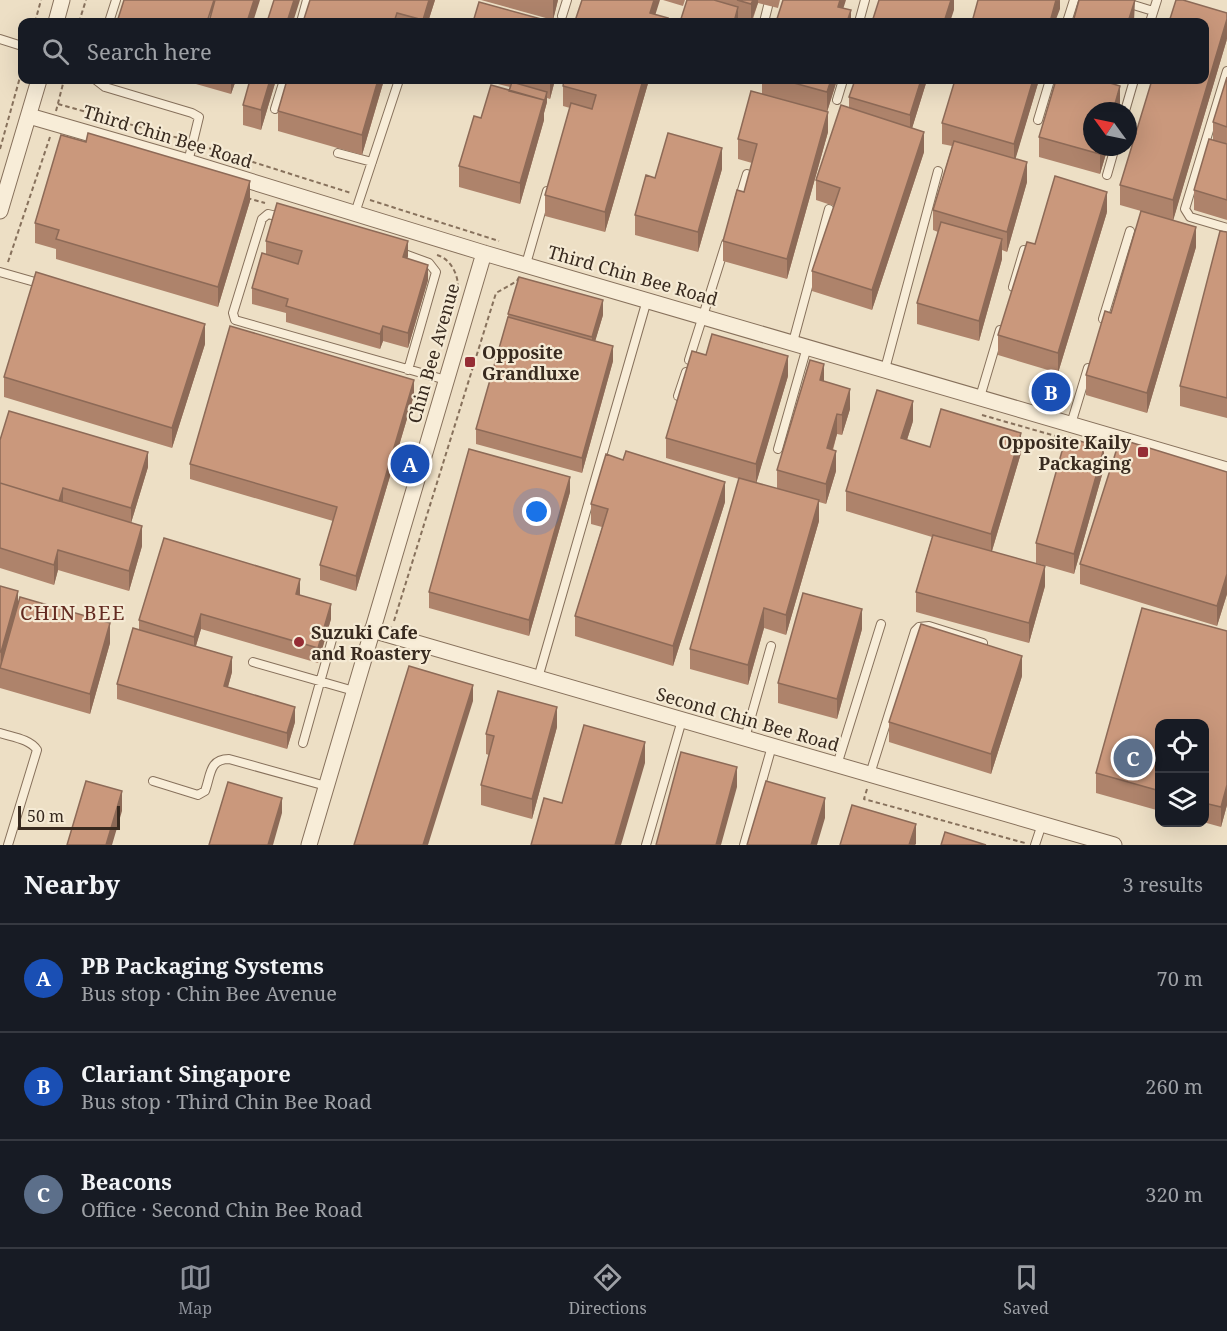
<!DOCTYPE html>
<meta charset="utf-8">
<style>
:root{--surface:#171b24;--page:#20242c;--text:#f1f3f6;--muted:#9ea1a6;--line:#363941;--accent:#8c9099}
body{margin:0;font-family:"Noto Serif",serif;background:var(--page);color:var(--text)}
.controls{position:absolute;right:18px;bottom:18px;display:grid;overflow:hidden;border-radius:12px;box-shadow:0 6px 24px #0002}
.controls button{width:54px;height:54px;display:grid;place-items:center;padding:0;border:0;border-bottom:2px solid var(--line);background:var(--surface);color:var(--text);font:30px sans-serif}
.compass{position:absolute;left:1083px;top:102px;width:54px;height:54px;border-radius:50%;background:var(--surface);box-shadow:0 6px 24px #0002;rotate:303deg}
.scale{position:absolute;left:18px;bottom:15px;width:102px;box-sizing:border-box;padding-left:6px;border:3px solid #382a1f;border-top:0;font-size:16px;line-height:21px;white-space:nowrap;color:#382a1f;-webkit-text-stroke:4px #f5ead4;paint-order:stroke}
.you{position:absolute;left:537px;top:512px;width:21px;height:21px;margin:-15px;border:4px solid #fff;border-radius:50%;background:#1a73e8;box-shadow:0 0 0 9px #1a73e833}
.badge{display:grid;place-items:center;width:39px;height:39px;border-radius:50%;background:var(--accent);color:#fff;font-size:20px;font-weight:700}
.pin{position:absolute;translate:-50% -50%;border:3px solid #fff;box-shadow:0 2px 6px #0006}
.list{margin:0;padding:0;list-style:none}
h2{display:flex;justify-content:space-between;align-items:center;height:78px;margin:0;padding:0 24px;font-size:26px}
h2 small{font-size:20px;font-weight:400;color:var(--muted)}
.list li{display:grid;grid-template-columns:39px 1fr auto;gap:18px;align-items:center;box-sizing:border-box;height:108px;padding:0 24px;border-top:2px solid var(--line)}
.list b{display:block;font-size:22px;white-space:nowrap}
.list p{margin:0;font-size:20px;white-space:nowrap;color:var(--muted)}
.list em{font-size:20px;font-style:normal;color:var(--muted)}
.icon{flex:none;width:33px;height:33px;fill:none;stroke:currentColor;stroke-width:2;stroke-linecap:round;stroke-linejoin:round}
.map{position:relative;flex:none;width:1227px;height:845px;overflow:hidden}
.search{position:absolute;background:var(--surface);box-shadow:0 6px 24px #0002;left:18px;right:18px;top:18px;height:66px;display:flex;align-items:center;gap:15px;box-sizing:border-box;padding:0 21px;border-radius:12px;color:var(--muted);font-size:22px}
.sheet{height:402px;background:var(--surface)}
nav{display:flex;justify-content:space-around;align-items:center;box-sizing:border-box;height:84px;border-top:2px solid var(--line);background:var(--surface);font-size:16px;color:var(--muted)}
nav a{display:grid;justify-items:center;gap:3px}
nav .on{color:var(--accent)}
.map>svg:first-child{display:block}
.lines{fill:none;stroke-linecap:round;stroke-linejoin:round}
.service-casing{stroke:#87715c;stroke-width:10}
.minor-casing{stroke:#87715c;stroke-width:17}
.path{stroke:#87715c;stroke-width:2;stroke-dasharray:4.5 3;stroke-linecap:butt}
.service{stroke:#f8edd8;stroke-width:8}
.minor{stroke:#f8edd8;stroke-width:15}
.wall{fill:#ae836b}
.shaded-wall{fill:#8d6a57}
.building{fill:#ca987c;stroke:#8d6a57;stroke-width:1.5}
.poi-dot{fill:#952d34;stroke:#f5ead4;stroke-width:2}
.labels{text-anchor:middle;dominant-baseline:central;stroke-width:4.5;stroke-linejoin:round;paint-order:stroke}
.street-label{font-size:18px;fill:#382a1f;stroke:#f5ead4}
.poi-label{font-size:18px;font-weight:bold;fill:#382a1f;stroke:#f5ead4;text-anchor:start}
.neighbourhood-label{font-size:20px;letter-spacing:1.5px;fill:#632a20;stroke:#f5ead4}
</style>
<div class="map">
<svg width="1227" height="845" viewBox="0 0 1227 845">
<rect width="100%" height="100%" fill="#eddfc5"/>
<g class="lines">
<g class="service-casing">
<path id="service" d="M1117,0L1153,11
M562,16L567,0
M109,22L116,0
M301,22L307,0
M764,22L768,6
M859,22L865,0
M1067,22L1074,0
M1150,22L1157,0
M0,39L22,46
M1227,71L1185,209L1190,217L1227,228
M96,80L105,87L192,113L199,117L188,162
M837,100L843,80
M275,109L284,80
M1125,111L1134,80
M1038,120L1050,80
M338,153L372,162
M1107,175L1115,147
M739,200L747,174
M355,213L399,80
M281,217L268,214L262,219L233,313L235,320L446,380
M399,252L429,263L436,272L408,370
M526,264L547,191
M0,272L42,284
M1013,287L1024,250
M1103,319L1130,231
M793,342L829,209
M689,360L726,243
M885,369L938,171
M678,396L686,372
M980,397L1000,330
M1071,424L1088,368
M778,449L807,347
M253,662L354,691
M538,678L647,300
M0,733C12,737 30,739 37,750L8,845
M745,738L771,646
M303,743L333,636
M837,765L881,624
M870,774L915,631L919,627L929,626L983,643
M153,781L198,795L205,791C211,775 209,759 229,759L326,786
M646,845L682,720
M744,845L772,746
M1035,845L1042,824"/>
</g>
<g class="minor-casing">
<path id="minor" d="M56,22L62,0
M29,116L188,162L484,253L1227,470
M0,211L39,80
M372,630L1114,845
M309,845L484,253"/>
</g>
<path class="path" d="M35,22L41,0
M79,22L86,0
M58,104L182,139
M56,111L64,80
M202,146L351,193
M0,149L22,70
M247,198L265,203
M370,200L499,241
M437,255C450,259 457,272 458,285
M8,262L50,137
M982,415L1066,439
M394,621L496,293L517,281L519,277
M867,789L864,799L1025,843"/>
<use href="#service" class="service"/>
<use href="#minor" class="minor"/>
</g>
<path class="wall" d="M435,0L428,22H303Z
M481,0H558L553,20Z
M663,0H685L683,6Z
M687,0H780L778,8L758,3L752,22H745L738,21V22Z
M1227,39L1173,220L1196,247L1147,413L1086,395V375L1111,313L1141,211L1120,205V185Z
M1227,72V220L1194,210V190L1213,140V122L1227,77Z
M182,80H196L195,83Z
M196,80H236L231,94L196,84Z
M276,80L261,130L243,125V105Z
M287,80H384L362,155L278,131V111Z
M482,80H555L550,99L547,98V102L544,113V120L520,204L459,187V166L481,118L509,91L510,87Z
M564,80H649L605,232L545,216V195L570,108L563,106V86Z
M762,80H837L827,112L828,132L787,279L723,261V241L744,192L752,163L738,159V139L762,94Z
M927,80L912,128L924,152L872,310L812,291V271L834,206L816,200V180L849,108V97Z
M1039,80L1015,159L1027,182L1007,252L1002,250V259L979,341L917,324V303L938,232L933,230V210L952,146L942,144V123Z
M1116,84L1120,106L1118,111H1092V147H1108L1100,174L1039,157V137Z
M722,169L698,252L635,235V215L655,178Z
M250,201L218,307L56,259V249L35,243V223Z
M1107,212L1058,373L998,355V335Z
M1227,232V418L1180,406V386Z
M266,241L408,256L407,259L428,280L408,348L383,341L380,349L286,322V313L252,304V288L266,254Z
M508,314L603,315L595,341L613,361L582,473L476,444V429L508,317Z
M205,344L172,448L4,397V377Z
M788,376L756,483L777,489V470L824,382L850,409L842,435L837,434L833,450L836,471L826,504L819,502V521L786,635L764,628L748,685L690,669V649L739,479L666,458V438Z
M414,395L356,591L320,580V565L333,521L190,479V464Z
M913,421L907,440L930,447L1021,453L992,551L1045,586L1029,643L916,612V592L932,537L846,511V491Z
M0,440L148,467L131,523L142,546L129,591L58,570L54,585L0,568Z
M623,460L725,502L673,666L575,636V616L602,527L591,524V504Z
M1104,468L1074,574L1036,563V543Z
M1227,472V594L1217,626L1080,584V564Z
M570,492L529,636L429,608V592Z
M0,586L18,602L110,643L90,714L0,688Z
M300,594V595L331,619L318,663L201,629L196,646L232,672L228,687L295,722L287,749L117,699V684L139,630V620Z
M862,629L837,719L778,703V683Z
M1227,631V805L1221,827L1203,822H1204V723H1160V811L1096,793V773Z
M1022,676L991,774L889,742V722Z
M557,727L532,819L481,805V785L489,755L486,754V734Z"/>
<path class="shaded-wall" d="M254,0H260L253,22H247Z
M294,0H300L293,22H287Z
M429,0H435L428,22H423Z
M553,0H558L553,20Z
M654,0H660L653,22L650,13Z
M753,0H758V3L751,22V4Z
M840,0H846L839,22L838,7Z
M949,0H954V10L950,22H944Z
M1056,0H1060V9L1055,22H1050Z
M1135,0L1134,22H1128Z
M738,7V22H734Z
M851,10V22H847Z
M1227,19V39L1173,221V200Z
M231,80H236L231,94Z
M270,80H276L261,130V110Z
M378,80H384L362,155V135Z
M550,80H555L550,99Z
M643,80H649L605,232V212Z
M831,80H837L827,112V92Z
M921,80H927L910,135V115Z
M1033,80H1039L1014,164V144Z
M1111,80H1117L1110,103V83Z
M1120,86V106L1118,111H1113Z
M547,92V102L544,113V120L520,204V183L544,100Z
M828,112V132L787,279V259Z
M924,132V152L872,310V290Z
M1102,147H1108L1100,174V154Z
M722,148V169L698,252V232Z
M1027,162V182L1007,252V232Z
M250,181V201L218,307V287Z
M1107,192V212L1058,373V353Z
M1196,227V247L1147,413V393Z
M1002,239V259L979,341V321Z
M408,241V256L403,273V257Z
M428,265V280L408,348V333Z
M603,300V315L592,352V337Z
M205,324V344L172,448V428Z
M383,326V341L380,349V334Z
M613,346V361L582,473V458Z
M788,356V376L756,484V464Z
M824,364V384L820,380Z
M414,380V395L356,591V576Z
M850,389V409L842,435V415Z
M913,401V421L901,458V438Z
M837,414V434L827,468V448Z
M1021,433V453L991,554V534Z
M1104,448V468L1074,574V554Z
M836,451V471L826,504V484Z
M148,452V467L131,523V508Z
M570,477V492L529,636V620Z
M725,482V502L673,666V646Z
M63,488V503H58Z
M819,500V521L786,635V615Z
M142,526V546L129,591V571Z
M58,550V570L54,585V565Z
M1045,566V586L1029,643V623Z
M1227,574V594L1217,626V606Z
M300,579V594L296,609V594Z
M18,591V611L1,668V652Z
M331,604V619L318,663V648Z
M764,608V628L748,685V665Z
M862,609V629L837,719V699Z
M201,614V629L194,652V637Z
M110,623V643L90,714V694Z
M1022,656V676L991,774V754Z
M232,657V672L224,701V686Z
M473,685V701L428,845H423Z
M295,707V722L287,749V733Z
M557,707V727L532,819V799Z
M645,742V763L621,845H615Z
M737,767V787L721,845H716Z
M1227,785V805L1221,827V807Z
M122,791V811L112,845H106Z
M282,798V813L273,845H268Z
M825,798V818L817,845H811Z
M916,824V844L915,845H909Z"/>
<path class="building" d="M124,0H214L207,22H117Z
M215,0H254L247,22H209Z
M274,0H294L287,22H267Z
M310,0H429L423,20L397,13L394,22H303Z
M582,0H654L650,13L668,18L666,22H580L575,21Z
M687,0H714L738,7L734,22H680Z
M737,0H753L751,4Z
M783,0H840L838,7L851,10L847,22H776Z
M879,0H951L944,22H872Z
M978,0H1056L1050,22H972Z
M1079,0H1135L1128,22H1073Z
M1176,0H1183L1227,13V19L1173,200L1120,185L1152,80H1204V22H1169Z
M479,2L552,22H473Z
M1227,77V127L1213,122Z
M250,80H270L261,110L243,105Z
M287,80H378L362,135L278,111Z
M564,80H643L605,212L545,195L571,103L592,109L596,95L563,86Z
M783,80H831L827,92Z
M855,80H921L910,115L849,97Z
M955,80H1033L1014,144L942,123Z
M1056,80H1111L1110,83L1120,86L1113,111H1092V147H1102L1100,154L1039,137Z
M512,82L547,92L544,103V100L509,91Z
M491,85L544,100L520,183L459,166L474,116L481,118Z
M751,91L828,112L787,259L723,241L737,190L744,192L757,144L738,139Z
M841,105L924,132L872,290L812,271L840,188L816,180Z
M88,133L250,181L218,287L56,239L59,230L35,223L61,135L86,142Z
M668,133L722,148L698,232L635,215L646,175L655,178Z
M1209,139L1227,144V200L1194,190Z
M954,141L1027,162L1007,232L933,210Z
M1055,176L1107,192L1058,353L998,335L1027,242L1035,244Z
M277,203L408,241L403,257L428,265L408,333L383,326L380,334L286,306L288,299L252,288L262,253L298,264L302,251L266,241Z
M1141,211L1196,227L1147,393L1086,375L1105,311L1111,313Z
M941,222L1002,239L979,321L917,303Z
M1220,231L1227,232V398L1180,386Z
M36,272L205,324L172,428L4,377Z
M519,277L603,300L592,337L508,314Z
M508,317L613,346L582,458L476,429Z
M230,326L414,380L356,576L320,565L337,507L190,464Z
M712,334L788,356L756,464L666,438L692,351L706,355Z
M810,360L824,364L820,380L850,389L842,415L837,414L827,448L836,451L826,484L777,470Z
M877,390L913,401L901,438L930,447L941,409L1021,433L991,534L846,491Z
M9,411L148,452L131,508L63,488L59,501L0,483V440Z
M1066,437L1104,448L1074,554L1036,543Z
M1120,439L1227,472V574L1217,606L1080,564Z
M469,449L570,477L529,620L429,592Z
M626,451L725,482L673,646L575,616L608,509L591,504L606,454L623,460Z
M739,478L819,500L786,615L764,608L748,665L690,649Z
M0,483L142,526L129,571L58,550L54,565L0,548Z
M933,535L1045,566L1029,623L916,592Z
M164,538L300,579L296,594L331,604L318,648L201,614L194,637L139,620Z
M0,586L18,591L1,652H0Z
M803,593L862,609L837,699L778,683Z
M20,597L110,623L90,694L0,668Z
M1142,608L1227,631V785L1221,807L1204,803V723H1160V791L1096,773Z
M921,624L1022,656L991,754L889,722Z
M133,628L232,657L224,686L295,707L287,733L117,684Z
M409,666L473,685L423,845H354Z
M498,691L557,707L532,799L481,785L494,736L486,734Z
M584,725L645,742L615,845H531L544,798L562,803Z
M681,752L737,767L716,845H656Z
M86,781L122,791L106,845H67Z
M766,781L825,798L811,845H747Z
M228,782L282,798L268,845H209Z
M852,805L916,824L909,845H840Z
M945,832L986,845H941Z"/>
<g class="poi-dot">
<rect x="464" y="356" width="12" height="12" rx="3"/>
<rect x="1137" y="446" width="12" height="12" rx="3"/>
<circle cx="299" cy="642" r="6"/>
</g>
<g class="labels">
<g class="street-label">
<text transform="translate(168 136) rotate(17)">Third Chin Bee Road</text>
<text transform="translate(633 275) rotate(16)">Third Chin Bee Road</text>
<text transform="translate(433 353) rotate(-74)">Chin Bee Avenue</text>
<text transform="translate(748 719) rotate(16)">Second Chin Bee Road</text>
</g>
<g class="poi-label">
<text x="482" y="352">Opposite<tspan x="482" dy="21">Grandluxe</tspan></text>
<text x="1131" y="442" text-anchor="end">Opposite Kaily<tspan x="1131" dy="21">Packaging</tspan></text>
<text x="311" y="632">Suzuki Cafe<tspan x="311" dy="21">and Roastery</tspan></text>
</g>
<g class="neighbourhood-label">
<text x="73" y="612">CHIN BEE</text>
</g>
</g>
</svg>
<div class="controls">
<button><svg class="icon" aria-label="locate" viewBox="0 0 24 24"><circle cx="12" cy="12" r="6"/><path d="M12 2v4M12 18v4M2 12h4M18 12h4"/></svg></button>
<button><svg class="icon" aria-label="layers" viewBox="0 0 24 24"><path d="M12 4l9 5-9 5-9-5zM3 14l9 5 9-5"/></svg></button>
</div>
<svg class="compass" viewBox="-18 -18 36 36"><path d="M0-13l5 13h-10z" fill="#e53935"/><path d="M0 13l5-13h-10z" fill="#9ea1a6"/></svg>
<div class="scale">50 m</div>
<div class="you"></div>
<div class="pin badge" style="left:410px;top:464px;background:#1a4fb4">A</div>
<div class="pin badge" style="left:1051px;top:392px;background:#1a4fb4">B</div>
<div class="pin badge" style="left:1133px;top:758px;background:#5c6f8a">C</div>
<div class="search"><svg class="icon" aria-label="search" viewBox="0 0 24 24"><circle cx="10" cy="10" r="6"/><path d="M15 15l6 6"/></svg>Search here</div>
</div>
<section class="sheet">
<h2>Nearby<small>3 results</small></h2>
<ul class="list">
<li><span class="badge" style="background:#1a4fb4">A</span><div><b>PB Packaging Systems</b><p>Bus stop · Chin Bee Avenue</p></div><em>70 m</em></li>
<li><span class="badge" style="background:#1a4fb4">B</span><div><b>Clariant Singapore</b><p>Bus stop · Third Chin Bee Road</p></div><em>260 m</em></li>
<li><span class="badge" style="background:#5c6f8a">C</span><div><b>Beacons</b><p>Office · Second Chin Bee Road</p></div><em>320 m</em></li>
</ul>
</section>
<nav>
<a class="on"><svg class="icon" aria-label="map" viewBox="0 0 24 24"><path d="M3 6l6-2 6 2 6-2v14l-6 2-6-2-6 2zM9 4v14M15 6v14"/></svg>Map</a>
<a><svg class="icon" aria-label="directions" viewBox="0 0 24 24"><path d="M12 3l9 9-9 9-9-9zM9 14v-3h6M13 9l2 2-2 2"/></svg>Directions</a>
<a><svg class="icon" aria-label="saved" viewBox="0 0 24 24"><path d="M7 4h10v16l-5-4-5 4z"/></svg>Saved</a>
</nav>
